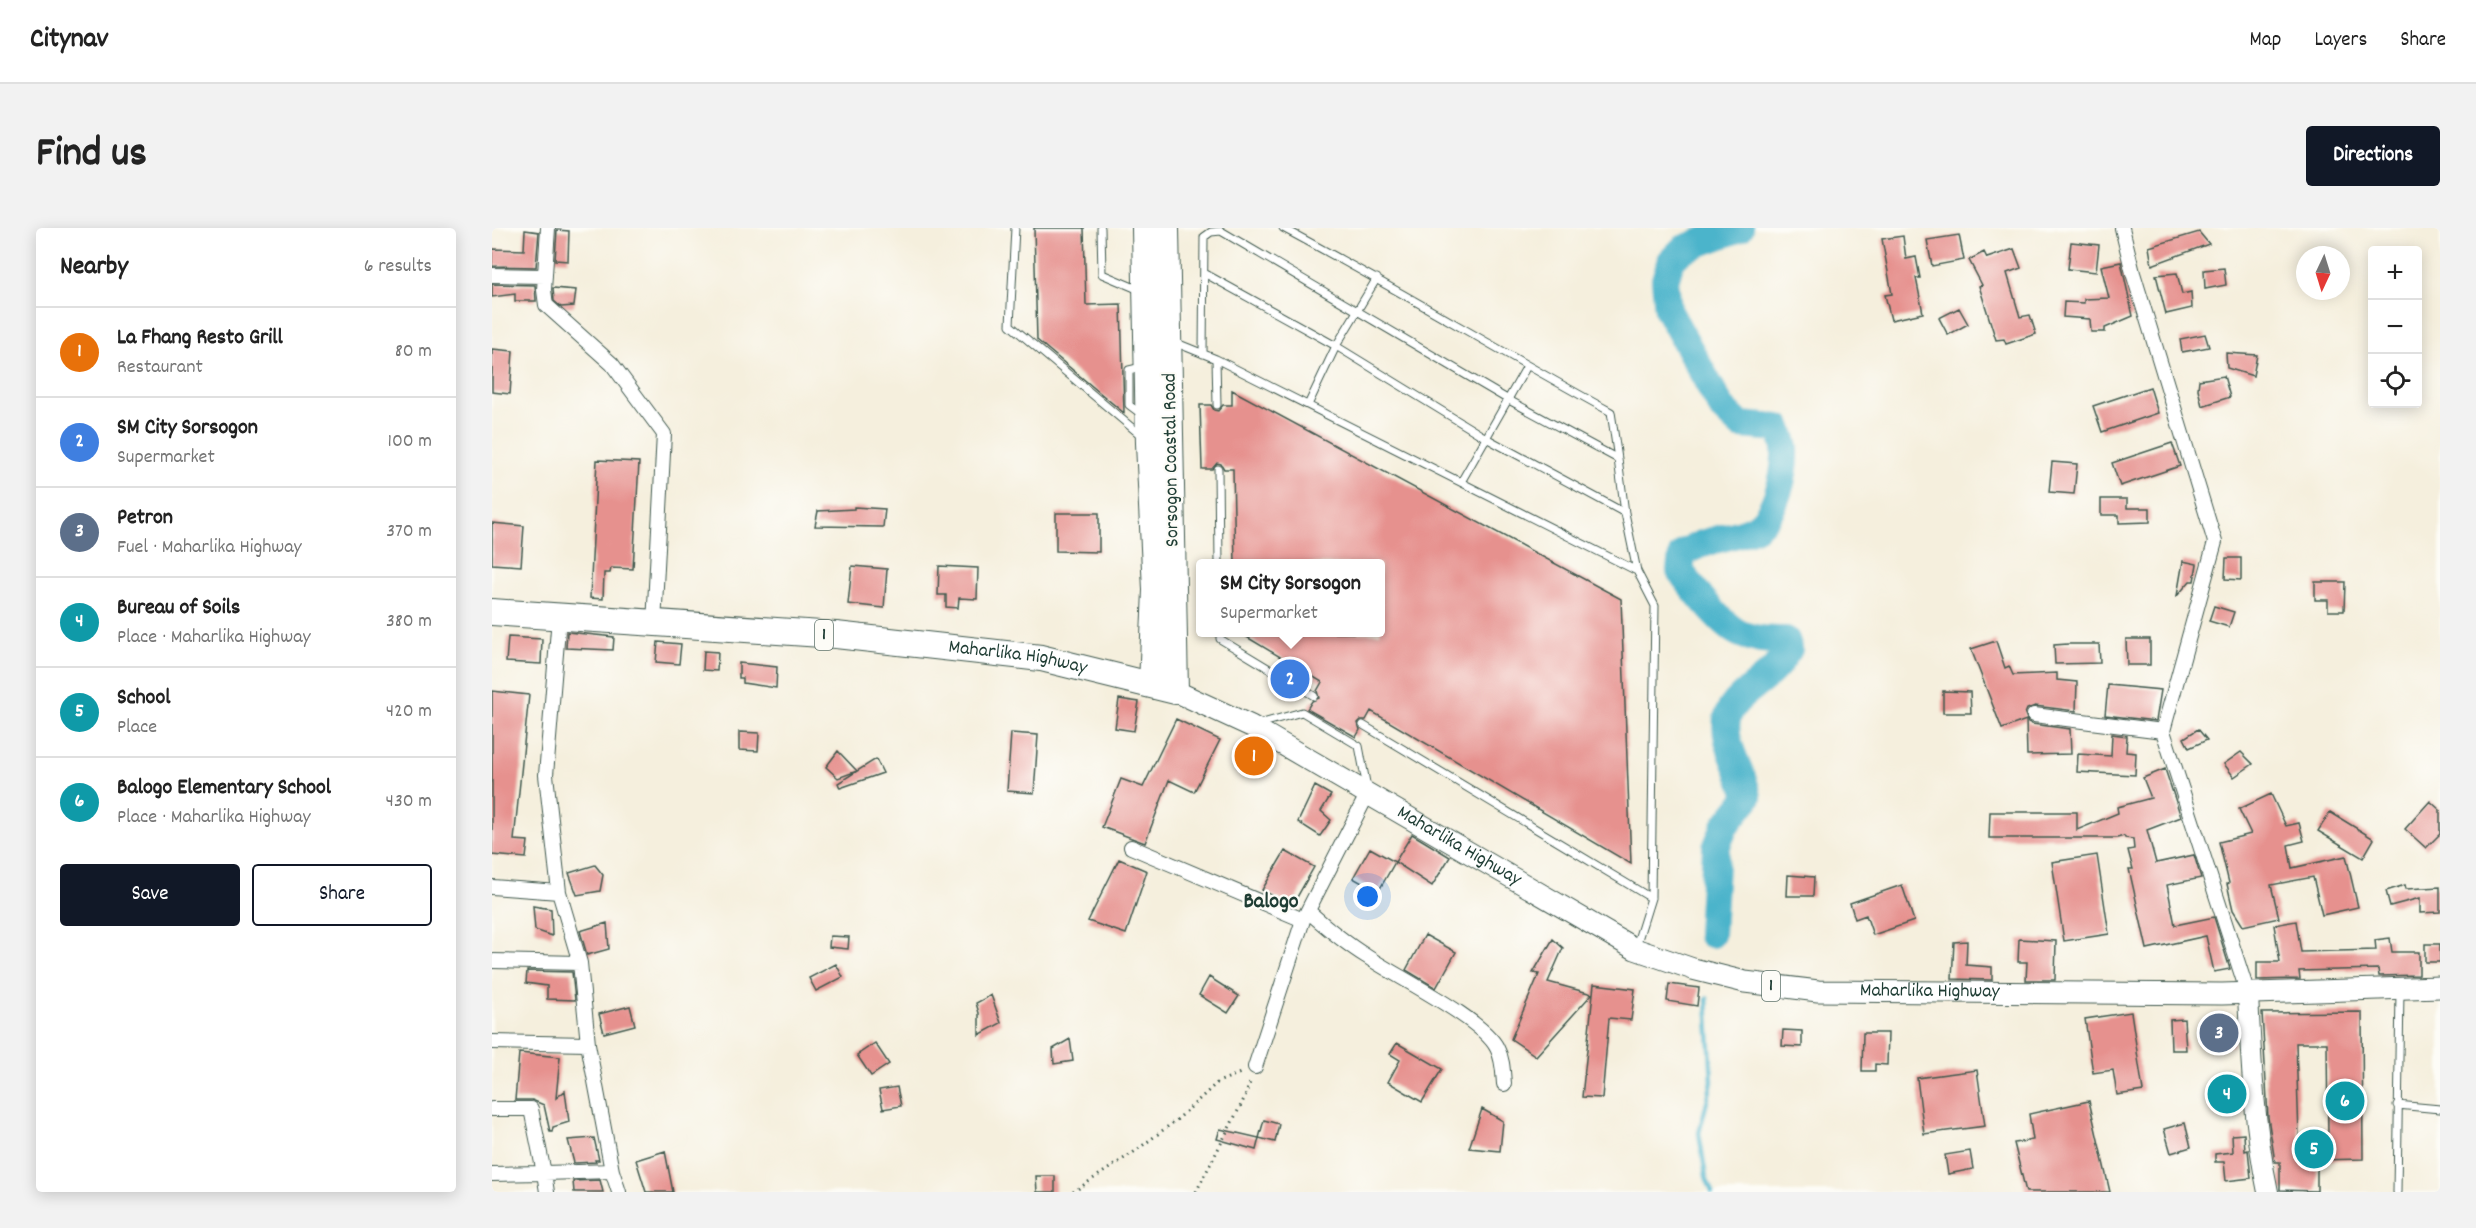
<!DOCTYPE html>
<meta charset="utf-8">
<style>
:root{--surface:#fff;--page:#f2f2f2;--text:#222;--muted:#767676;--line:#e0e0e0;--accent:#111827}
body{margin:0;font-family:Dekko,sans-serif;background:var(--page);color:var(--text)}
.controls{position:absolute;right:18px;top:18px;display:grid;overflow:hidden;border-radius:6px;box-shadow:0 3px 15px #0003}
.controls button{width:54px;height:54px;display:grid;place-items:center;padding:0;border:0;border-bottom:2px solid var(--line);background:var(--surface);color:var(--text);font:30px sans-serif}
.compass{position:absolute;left:1804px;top:18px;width:54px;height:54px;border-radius:50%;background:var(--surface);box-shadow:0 3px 15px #0003;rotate:184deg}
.you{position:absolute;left:876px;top:669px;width:21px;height:21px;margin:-15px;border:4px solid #fff;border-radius:50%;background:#1a73e8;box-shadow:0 0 0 9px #1a73e833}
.badge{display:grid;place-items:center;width:39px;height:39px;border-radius:50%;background:var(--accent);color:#fff;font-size:20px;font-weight:700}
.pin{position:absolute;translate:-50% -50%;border:3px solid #fff;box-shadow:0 2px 6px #0006}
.popup{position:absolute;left:704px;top:331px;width:189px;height:78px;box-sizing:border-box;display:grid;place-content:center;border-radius:6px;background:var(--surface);filter:drop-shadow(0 2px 4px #0005);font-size:20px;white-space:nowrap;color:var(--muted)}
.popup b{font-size:22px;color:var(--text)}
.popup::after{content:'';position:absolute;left:50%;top:100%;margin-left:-12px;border:12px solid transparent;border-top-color:var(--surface)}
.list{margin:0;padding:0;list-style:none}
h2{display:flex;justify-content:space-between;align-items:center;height:78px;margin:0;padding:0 24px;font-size:26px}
h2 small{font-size:20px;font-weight:400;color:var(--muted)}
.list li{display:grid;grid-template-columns:39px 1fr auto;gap:18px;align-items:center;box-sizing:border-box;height:90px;padding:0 24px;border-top:2px solid var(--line)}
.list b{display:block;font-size:22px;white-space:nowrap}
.list p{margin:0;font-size:20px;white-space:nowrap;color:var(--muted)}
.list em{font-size:20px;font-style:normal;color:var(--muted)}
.actions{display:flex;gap:12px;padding:18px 24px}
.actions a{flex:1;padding:14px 0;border:2px solid var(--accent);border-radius:6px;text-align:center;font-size:21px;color:var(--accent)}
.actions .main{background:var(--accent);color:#fff}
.icon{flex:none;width:33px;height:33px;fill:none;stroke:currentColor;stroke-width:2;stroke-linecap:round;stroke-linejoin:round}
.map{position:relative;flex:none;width:1948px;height:964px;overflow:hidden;border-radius:6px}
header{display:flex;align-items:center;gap:36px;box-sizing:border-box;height:84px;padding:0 30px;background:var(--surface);border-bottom:2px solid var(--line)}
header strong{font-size:28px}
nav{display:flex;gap:33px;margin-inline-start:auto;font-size:21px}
.intro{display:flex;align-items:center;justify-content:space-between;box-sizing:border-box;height:144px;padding:0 36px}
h1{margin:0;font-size:42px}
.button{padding:15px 27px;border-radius:6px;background:var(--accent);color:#fff;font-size:21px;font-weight:700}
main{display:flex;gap:36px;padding:0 36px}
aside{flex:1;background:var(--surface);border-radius:6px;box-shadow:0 3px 15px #0003}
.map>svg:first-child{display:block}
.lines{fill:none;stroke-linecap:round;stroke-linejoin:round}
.stream{stroke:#4cb4cb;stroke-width:4.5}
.river{stroke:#4cb4cb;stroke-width:28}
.building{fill:#e6918e;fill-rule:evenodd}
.lane-casing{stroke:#3f584d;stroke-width:9}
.street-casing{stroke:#3f584d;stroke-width:16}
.secondary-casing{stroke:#3f584d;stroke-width:22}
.primary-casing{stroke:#3f584d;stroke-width:23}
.highway-casing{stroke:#3f584d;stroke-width:28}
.path{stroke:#3f584d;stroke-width:3;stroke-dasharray:1.5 4.5;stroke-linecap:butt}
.lane{stroke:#fff;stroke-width:7}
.street{stroke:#fff;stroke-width:14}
.secondary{stroke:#fff;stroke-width:20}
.primary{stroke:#fff;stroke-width:21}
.highway{stroke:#fff;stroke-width:26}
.labels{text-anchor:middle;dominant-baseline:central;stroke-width:4.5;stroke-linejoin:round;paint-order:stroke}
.shield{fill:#fdfcf7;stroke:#62766e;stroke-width:1.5}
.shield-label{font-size:18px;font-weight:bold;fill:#1f3d34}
.street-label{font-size:20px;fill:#1f3d34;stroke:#fdfcf7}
.quarter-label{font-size:22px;font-weight:bold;fill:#1f3d34;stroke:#fdfcf7}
</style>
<header>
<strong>Citynav</strong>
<nav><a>Map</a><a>Layers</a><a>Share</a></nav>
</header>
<div class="intro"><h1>Find us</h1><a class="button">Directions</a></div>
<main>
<aside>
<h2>Nearby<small>6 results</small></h2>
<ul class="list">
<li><span class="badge" style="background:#e8710a">1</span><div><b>La Fhang Resto Grill</b><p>Restaurant</p></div><em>80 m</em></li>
<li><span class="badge" style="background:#3f7fe0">2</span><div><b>SM City Sorsogon</b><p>Supermarket</p></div><em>100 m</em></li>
<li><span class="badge" style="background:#5c6f8a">3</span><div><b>Petron</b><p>Fuel · Maharlika Highway</p></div><em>370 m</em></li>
<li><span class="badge" style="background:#0f9aa8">4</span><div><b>Bureau of Soils</b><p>Place · Maharlika Highway</p></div><em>380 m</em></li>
<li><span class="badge" style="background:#0f9aa8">5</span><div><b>School</b><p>Place</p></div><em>420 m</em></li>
<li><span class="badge" style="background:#0f9aa8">6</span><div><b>Balogo Elementary School</b><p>Place · Maharlika Highway</p></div><em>430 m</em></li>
</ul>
<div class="actions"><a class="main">Save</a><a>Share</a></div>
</aside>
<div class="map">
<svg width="1948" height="964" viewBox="0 0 1948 964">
<rect width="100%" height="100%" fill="#fdfcf7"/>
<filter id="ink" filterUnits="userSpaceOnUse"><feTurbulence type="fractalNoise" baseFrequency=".0167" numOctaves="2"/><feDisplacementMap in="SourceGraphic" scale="12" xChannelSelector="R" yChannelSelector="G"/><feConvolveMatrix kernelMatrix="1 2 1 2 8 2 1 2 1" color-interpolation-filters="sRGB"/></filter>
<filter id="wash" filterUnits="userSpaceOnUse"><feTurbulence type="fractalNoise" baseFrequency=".008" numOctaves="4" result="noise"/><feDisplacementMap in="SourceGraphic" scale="24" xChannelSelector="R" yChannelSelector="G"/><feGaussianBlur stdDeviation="1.35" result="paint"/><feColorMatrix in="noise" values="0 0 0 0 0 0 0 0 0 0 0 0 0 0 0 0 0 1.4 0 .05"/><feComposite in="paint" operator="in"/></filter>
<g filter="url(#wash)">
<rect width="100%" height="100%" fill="#f5efdd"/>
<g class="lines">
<path class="stream" d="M1215,770L1220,854L1207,905L1214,949L1220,964"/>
<path class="river" d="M1219,706L1224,620L1233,598L1256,569C1252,548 1241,533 1236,512C1226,472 1261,465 1283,440C1288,435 1292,428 1297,421L1294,412C1278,412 1257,412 1243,403C1226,392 1200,359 1188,343L1190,327C1210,311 1237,311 1260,301C1283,291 1294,245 1293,222C1293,215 1289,207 1287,200L1248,197L1230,180L1176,82L1173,52L1179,33L1191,21L1248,0"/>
</g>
<g id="blocks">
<path class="building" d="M542,0H592L594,77L629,76L632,185L545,112Z
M33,2L47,4L44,39L0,38V21L32,22Z
M65,2L77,3L76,33L63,32Z
M1707,4L1717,16L1660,37L1657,19Z
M1467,7L1472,32L1440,38L1435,12Z
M1411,8L1414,31L1424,29L1428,50H1424L1431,85L1399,92L1393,67L1400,66L1390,11Z
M1579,14L1607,17L1604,44L1576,41Z
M1522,21L1529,40L1515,45L1528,89L1538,87L1544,106L1514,116L1512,111L1504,112L1487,58L1490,57L1477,32L1492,24L1495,30Z
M1629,34L1641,88L1613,100V104H1599L1598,91L1571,89L1572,74L1592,75V71L1617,70L1609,38Z
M1732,40L1734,57L1713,61L1712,42Z
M1685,45L1690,66L1699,64L1700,80L1674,86L1664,47Z
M0,56L43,57L44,73H23V66L0,69Z
M61,60L84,62L82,78L69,79L62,73Z
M1467,80L1476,96L1456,107L1447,90Z
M1713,106L1717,119L1690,124L1688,111Z
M0,121L21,123L18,166L0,164Z
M1734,125L1765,127L1761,148L1735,140Z
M1732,148L1738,169L1710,178L1706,161L1707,152Z
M1658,159L1666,185L1610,204L1601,178Z
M740,162L1129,371L1139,636L879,483L874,492H869L866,495L868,502L864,509L815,481L820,473L827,470L825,463L830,454L748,405H888V336H743L741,241H732L729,236L725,235L720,241H710L708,177H719L722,182L726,183L731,177H740Z
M1680,215L1688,238L1628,258L1620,235Z
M105,232L147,234L141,341L119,340L118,345H112L111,371L98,370Z
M1560,234L1585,236L1582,266L1557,264Z
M1609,271H1635V280H1658V294L1627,295V287H1609Z
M362,279L393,281L391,299L323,298L326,283L362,281Z
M564,285H607V324L564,323Z
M0,295L32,298L29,338L0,336Z
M1734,330H1749V352L1733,351Z
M1691,333L1705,336L1702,353H1698L1685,368Z
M360,338L395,341L392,380L356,376Z
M447,338L486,340L485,371L467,370L466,380L454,379V367H446Z
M1823,354H1853L1852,383H1836V372H1823Z
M1722,378L1742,384L1737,399L1717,393Z
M75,404L122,409L121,422L74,420Z
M16,409L50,411L49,436L14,434Z
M1634,411H1658V437H1635Z
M1504,413L1513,440L1517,438L1521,447L1565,445V452L1585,454L1584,483L1543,478L1535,481L1533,486L1536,494L1540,496L1578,501L1579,526L1535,527L1534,492L1510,501L1479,421Z
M166,414L189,416L187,436L164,434Z
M1576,416H1607L1608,435L1563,436L1562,417Z
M212,423L226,424L225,443L211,442Z
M247,435L285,439L284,460L251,455V450H247Z
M1616,457L1669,462L1664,493L1613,487Z
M0,463L37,467L22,612L36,613L34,630L0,627Z
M1451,463L1478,464L1479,485H1451Z
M627,471L647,474L642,503L623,500Z
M684,491L728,512L702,564L677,552L653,615L610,599L629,551L651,559Z
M1706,501L1715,512L1697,520L1692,510Z
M247,504L267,505L266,523L247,522Z
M519,505L546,507L542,565L515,563Z
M1620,506L1635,508L1634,524L1644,525L1643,547L1585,544L1586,526L1619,528Z
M346,523L365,543L346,550L334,539Z
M1749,524L1761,536L1742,549L1732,536Z
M384,531L391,545L348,560L346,555Z
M1673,541L1689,589L1655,602L1664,635L1702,627L1709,650L1675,657L1683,697L1722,689L1738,741L1722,744L1714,708L1655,721L1637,641H1641L1636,622L1642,621L1641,611L1633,610L1632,608L1625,610H1497L1498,584H1585V602L1626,585L1625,579L1659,570L1651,550Z
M823,558L839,567L829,583L839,592L828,608L806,594Z
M1779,566L1794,598L1807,595L1812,613L1796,617L1800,640L1854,628L1866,679L1830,687L1821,649L1779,657L1787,690L1751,698L1741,682L1735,656L1737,655L1727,614L1759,606L1747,581Z
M1938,573L1948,582V606L1934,620L1913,601Z
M1838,584L1882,611L1871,630L1826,603Z
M920,606L958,629L940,658L903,634Z
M878,620L903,634L886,664L861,650Z
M793,623L822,639L800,678L770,662Z
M1605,627L1617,706L1572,713L1560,634Z
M627,631L655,643L634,706L596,693Z
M103,637L111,647L108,663L85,667L77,645Z
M1296,647L1322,649L1321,668H1295Z
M1410,657L1422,693L1381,707L1374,687L1363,691L1358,675Z
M1913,657L1914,661L1948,659V684L1928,685V670L1898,678L1894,663Z
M41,678L59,681L60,708L43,702Z
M1804,693L1809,724L1884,722L1883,712L1898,710L1900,724H1927V747L1887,748L1886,741L1807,743L1808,751L1765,752V734H1788L1782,697Z
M115,695L117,721L95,727L88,703Z
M933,707L964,724L944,760L914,742Z
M338,708L357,709L356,721L337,719Z
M1061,711L1071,720L1056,754L1100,766L1044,828L1019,811L1047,746L1041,745Z
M1527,711L1564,713L1563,752H1534L1535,734H1526Z
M1475,713L1474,737L1500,739V752L1460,751L1462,714Z
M1933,716H1948V734H1933Z
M344,736L351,749L324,763L317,750Z
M35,743L80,744L83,772L55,771V758L34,755Z
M717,749L747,768L736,785L707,767Z
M1102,756L1143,761L1139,792L1117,790L1110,870L1090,869Z
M1177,756L1207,760L1205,778L1175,773Z
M499,767L509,795L487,807V785L484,775Z
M138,778L143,797L112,805L107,786Z
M1639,784L1651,863L1625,867L1621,842L1601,845L1593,791Z
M1870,784L1871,931L1825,932V963L1788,962V934H1783L1776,889L1770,785ZM1804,815H1835L1836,909L1807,910Z
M1692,791L1694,822H1679L1678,792Z
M1716,796H1741V818H1716Z
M1291,802L1310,803V819L1290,818Z
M1371,805H1396L1395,837L1383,836V843H1370Z
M578,811L581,833L562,836L561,821Z
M383,815L397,836L379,848L365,827Z
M905,815L950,841L930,874L896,854L908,832L898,826Z
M27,825L68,829L64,870L73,863L77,894L61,899L60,904H58L52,877L40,872H23Z
M1485,842L1493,898L1432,906L1425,850Z
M1749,856V874L1738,877H1723L1721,857Z
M405,859L409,878L391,881L387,862Z
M1597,873L1618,964H1534L1522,915L1541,912L1537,886Z
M990,881L1011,893L1008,923L977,920Z
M772,892L787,896L783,914L767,910Z
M1693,895L1699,919L1679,925L1672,901Z
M728,901L767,910L764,922L725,911Z
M1752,906L1753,923L1756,922L1759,950L1734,953L1732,934H1723V926L1741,924L1740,907Z
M102,910L107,932H103L104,934L82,935L76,912Z
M173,923L181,964H154L144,932Z
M1478,923L1481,941L1456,946L1453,927Z
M544,948H563V964H545Z
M108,952L111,964H82L81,953Z"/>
</g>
</g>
<g filter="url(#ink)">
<use href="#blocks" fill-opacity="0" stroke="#3f584d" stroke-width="1.5"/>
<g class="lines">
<g class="lane-casing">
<path id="lane" d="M523,0L518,97L651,209
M609,0L610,46L650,63
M791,0C902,59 1009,124 1119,184L1126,231
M712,45L844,118L994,210L1133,285
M682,114L724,131L1145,343L1163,378L1159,670L1144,718
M711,126L712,9L719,4L729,3L1015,171L1126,231L1133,285L1145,343
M724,131L725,177
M816,177L844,118L885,50
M649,186L637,177V142L650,139
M726,241L727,336
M969,254L1035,138
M728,404V411L822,468
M767,496L810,484L867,518L875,560
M871,497L1159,670
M1905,877L1948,881
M1905,964L1908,763"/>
</g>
<g class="street-casing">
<path id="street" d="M56,0L52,62L54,77L120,136L172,206L162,396
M1630,0L1641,45L1723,314L1671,503L1756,766
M0,47L53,48
M67,389L54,547L67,664L88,735L96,816L120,943L127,964
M1542,487L1671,503
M639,619L811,692
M0,659L67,664
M816,683C834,699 853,715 874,728C903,748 991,791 1005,820C1011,831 1011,844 1012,856
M0,733L88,735
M0,814L96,816
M763,839L811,692L876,565
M0,881H39L52,945L0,946
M55,964L52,945L120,943"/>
</g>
<g class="secondary-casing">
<path id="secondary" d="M1756,766C1759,832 1762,899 1776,964"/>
</g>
<g class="primary-casing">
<g id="primary">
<path id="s1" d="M683,463L759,498L1143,721L1201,741L1253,754L1326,763L1730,766L1948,759"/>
</g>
</g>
<g class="highway-casing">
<g id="highway">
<path d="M653,0L657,215L664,362L660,456"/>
<path id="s2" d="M0,384L344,407L549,430L683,463L674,0"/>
</g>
</g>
<path class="path" d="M581,964L642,924L687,890L726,854L751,844
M704,964L752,871L759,852"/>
<use href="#lane" class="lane"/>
<use href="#street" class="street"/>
<use href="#secondary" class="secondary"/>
<use href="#primary" class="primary"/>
<use href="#highway" class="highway"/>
</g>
</g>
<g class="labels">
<g class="shield">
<rect x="323" y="392" width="18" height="30" rx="4.5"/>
<rect x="1270" y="743" width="18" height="30" rx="4.5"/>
</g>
<g class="shield-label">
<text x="332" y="407">1</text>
<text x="1279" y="758">1</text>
</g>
<g class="street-label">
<text transform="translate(680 232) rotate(-91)">Sorsogon Coastal Road</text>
<text stroke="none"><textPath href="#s2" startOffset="528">Maharlika Highway</textPath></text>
<text stroke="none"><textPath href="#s1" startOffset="324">Maharlika Highway</textPath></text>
<text stroke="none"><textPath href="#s1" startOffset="828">Maharlika Highway</textPath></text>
</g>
<g class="quarter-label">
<text x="779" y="674">Balogo</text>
</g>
</g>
</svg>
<div class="controls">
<button>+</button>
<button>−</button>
<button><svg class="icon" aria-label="locate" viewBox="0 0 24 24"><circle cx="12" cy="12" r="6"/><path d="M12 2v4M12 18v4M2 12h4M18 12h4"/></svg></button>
</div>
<svg class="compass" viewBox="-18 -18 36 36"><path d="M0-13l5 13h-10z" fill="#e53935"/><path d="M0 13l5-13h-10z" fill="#767676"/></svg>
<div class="you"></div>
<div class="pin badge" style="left:762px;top:528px;background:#e8710a">1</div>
<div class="pin badge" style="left:798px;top:451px;background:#3f7fe0">2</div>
<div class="popup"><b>SM City Sorsogon</b>Supermarket</div>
<div class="pin badge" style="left:1727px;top:805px;background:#5c6f8a">3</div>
<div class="pin badge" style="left:1735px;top:866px;background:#0f9aa8">4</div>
<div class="pin badge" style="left:1822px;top:921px;background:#0f9aa8">5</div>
<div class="pin badge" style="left:1853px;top:873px;background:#0f9aa8">6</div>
</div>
</main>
